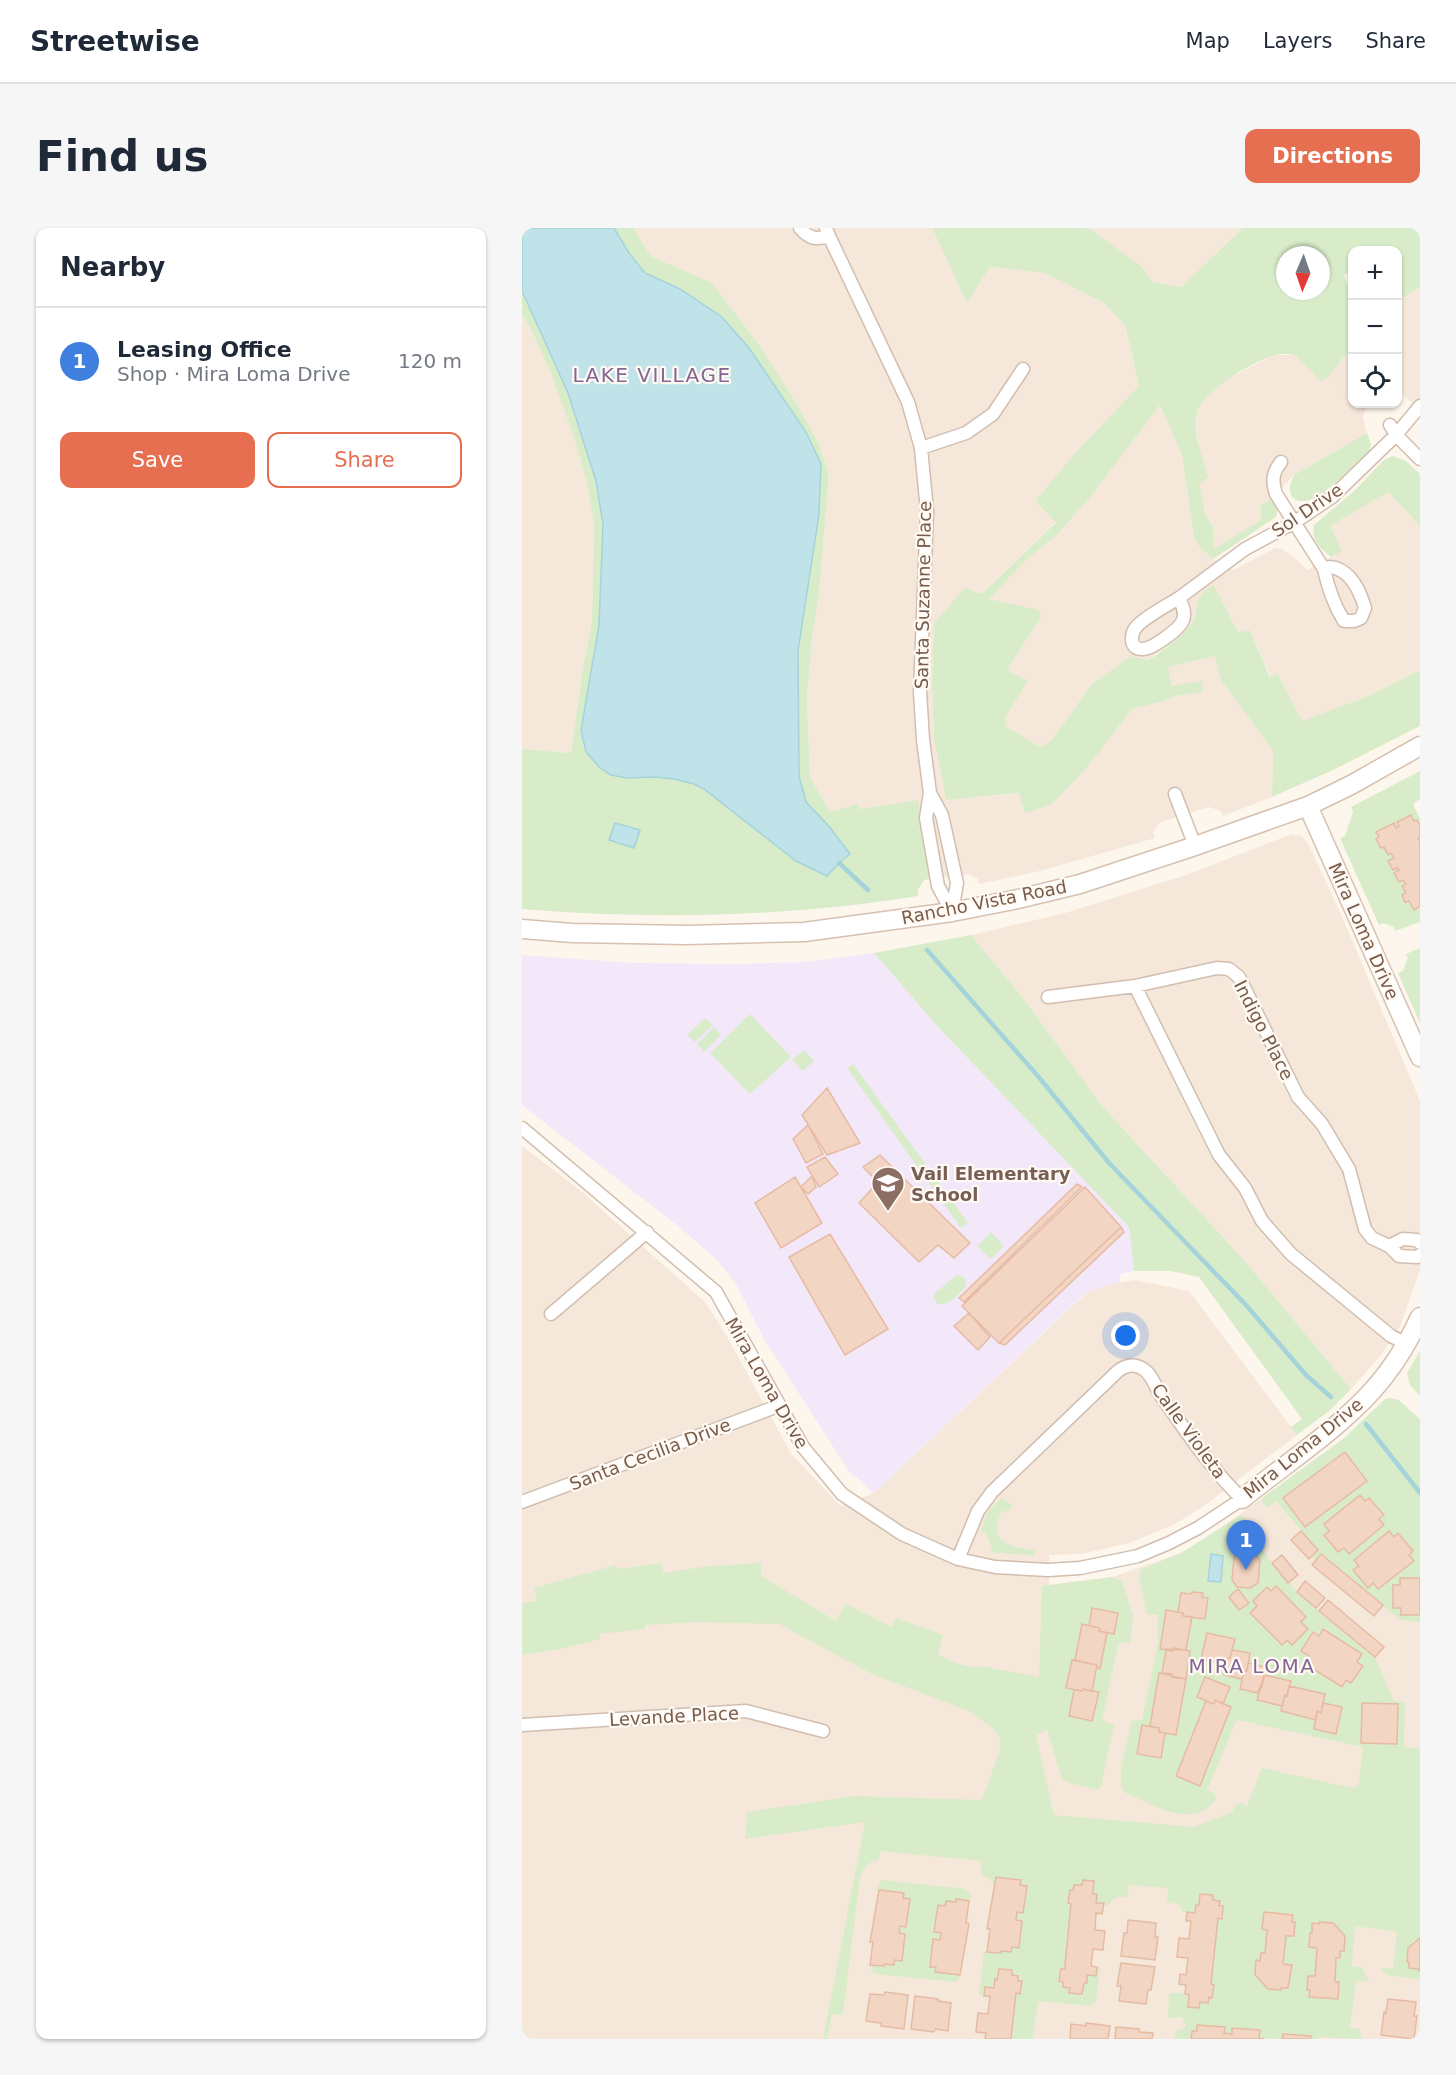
<!DOCTYPE html>
<meta charset="utf-8">
<style>
:root{--surface:#fff;--page:#f6f6f7;--text:#1f2937;--muted:#747a83;--line:#e0e1e3;--accent:#e76f51}
body{margin:0;font-family:"DejaVu Sans",sans-serif;background:var(--page);color:var(--text)}
.controls{position:absolute;right:18px;top:18px;display:grid;overflow:hidden;border-radius:12px;box-shadow:0 2px 4px #0004}
.controls button{width:54px;height:54px;display:grid;place-items:center;padding:0;border:0;border-bottom:2px solid var(--line);background:var(--surface);color:var(--text);font:30px sans-serif}
.compass{position:absolute;left:754px;top:18px;width:54px;height:54px;border-radius:50%;background:var(--surface);box-shadow:0 2px 4px #0004;rotate:182deg}
.you{position:absolute;left:604px;top:1108px;width:21px;height:21px;margin:-15px;border:4px solid #fff;border-radius:50%;background:#1a73e8;box-shadow:0 0 0 9px #1a73e833}
.badge{display:grid;place-items:center;width:39px;height:39px;border-radius:50%;background:var(--accent);color:#fff;font-size:20px;font-weight:700}
.pin{position:absolute;translate:-50% -50px;filter:drop-shadow(0 2px 3px #0008)}
.pin::after{content:'';position:absolute;top:32px;width:21px;height:18px;background:inherit;clip-path:polygon(0 0,100% 0,50% 100%)}
.list{margin:0;padding:0;list-style:none}
h2{display:flex;justify-content:space-between;align-items:center;height:78px;margin:0;padding:0 24px;font-size:26px}
h2 small{font-size:20px;font-weight:400;color:var(--muted)}
.list li{display:grid;grid-template-columns:39px 1fr auto;gap:18px;align-items:center;box-sizing:border-box;height:108px;padding:0 24px;border-top:2px solid var(--line)}
.list b{display:block;font-size:22px;white-space:nowrap}
.list p{margin:0;font-size:20px;white-space:nowrap;color:var(--muted)}
.list em{font-size:20px;font-style:normal;color:var(--muted)}
.actions{display:flex;gap:12px;padding:18px 24px}
.actions a{flex:1;padding:14px 0;border:2px solid var(--accent);border-radius:12px;text-align:center;font-size:21px;color:var(--accent)}
.actions .main{background:var(--accent);color:#fff}
.icon{flex:none;width:33px;height:33px;fill:none;stroke:currentColor;stroke-width:2;stroke-linecap:round;stroke-linejoin:round}
.map{position:relative;flex:none;width:898px;height:1811px;overflow:hidden;border-radius:12px}
header{display:flex;align-items:center;gap:36px;box-sizing:border-box;height:84px;padding:0 30px;background:var(--surface);border-bottom:2px solid var(--line)}
header strong{font-size:28px}
nav{display:flex;gap:33px;margin-inline-start:auto;font-size:21px}
.intro{display:flex;align-items:center;justify-content:space-between;box-sizing:border-box;height:144px;padding:0 36px}
h1{margin:0;font-size:42px}
.button{padding:15px 27px;border-radius:12px;background:var(--accent);color:#fff;font-size:21px;font-weight:700}
main{display:flex;gap:36px;padding:0 36px}
aside{flex:1;background:var(--surface);border-radius:12px;box-shadow:0 2px 4px #0004}
.map>svg:first-child{display:block}
.residential{fill:#f5e8da}
.education{fill:#f3e8fa}
.green{fill:#d8ecc9;fill-rule:evenodd}
.water{fill:#bfe3e8;stroke:#a5d3da;stroke-width:1.5}
.lines{fill:none;stroke-linecap:round;stroke-linejoin:round}
.stream{stroke:#a5d3da;stroke-width:4.5}
.building{fill:#f3d5c3;stroke:#e6bba3;stroke-width:1.5}
.street-casing{stroke:#d1beb0;stroke-width:15}
.secondary-casing{stroke:#d6c0b0;stroke-width:21}
.street{stroke:#fff;stroke-width:12}
.secondary{stroke:#fff;stroke-width:18}
.labels{text-anchor:middle;dominant-baseline:central;stroke-width:4.5;stroke-linejoin:round;paint-order:stroke}
.street-label{font-size:18px;fill:#7a5c4d;stroke:#fffaf3}
.education-label{font-size:18px;font-weight:bold;fill:#785e54;stroke:#fffaf3;text-anchor:start}
.neighbourhood-label{font-size:20px;letter-spacing:1.5px;fill:#846695;stroke:#fffaf3}
</style>
<header>
<strong>Streetwise</strong>
<nav><a>Map</a><a>Layers</a><a>Share</a></nav>
</header>
<div class="intro"><h1>Find us</h1><a class="button">Directions</a></div>
<main>
<aside>
<h2>Nearby<small></small></h2>
<ul class="list">
<li><span class="badge" style="background:#3f7fe0">1</span><div><b>Leasing Office</b><p>Shop · Mira Loma Drive</p></div><em>120 m</em></li>
</ul>
<div class="actions"><a class="main">Save</a><a>Share</a></div>
</aside>
<div class="map">
<svg width="898" height="1811" viewBox="0 0 898 1811">
<rect width="100%" height="100%" fill="#fdf6ec"/>
<path class="residential" d="M111,0H410L445,75L468,39L523,45L582,75L603,97L617,159L554,224L513,273L534,293L460,366L412,395L410,457L412,511L424,572L498,565L529,577L564,541L610,481L639,474L653,468L681,464L650,458L646,439L694,428L699,452L751,522L750,569L701,588L699,583L687,579L660,587L637,595L631,605L633,610L518,643L457,656L456,651L447,646L407,651L396,572L338,581L336,576L308,584L288,549L285,470L290,410L297,367L307,247L297,216L278,181L238,118L190,55L129,28Z
M561,0H721L659,59L631,54L619,38L571,3Z
M898,59V187L888,173L882,168L876,167V64L882,69Z
M0,87L7,97L28,143L53,213L65,256L72,296L70,393L60,445L49,525L0,521Z
M828,121L830,130V176H845L841,190L845,205L772,247L754,266L738,278L740,292L691,322V299L683,286L676,256L677,217L674,199L675,184L682,170L702,153L751,127H773L806,150Z
M638,177L660,227L672,309L691,331L712,342L753,320L760,321L771,328L785,342L819,323L807,298L866,264L898,298V442L844,469L780,494L755,446L749,449L728,402L716,404L692,357L673,384L670,396L662,405L628,431H619L569,457L530,512L518,519L485,499L483,490L506,453L485,442L519,389L467,371L505,331L534,308L566,272Z
M770,606L779,608L786,615L822,693L898,873V1042L878,1099L859,1127L829,1161L721,1031L581,879L504,774L449,707L543,685L664,647Z
M0,918L59,963L183,1074L203,1105L270,1227L319,1278L352,1265L563,1066L585,1057L613,1052L667,1063L775,1207L682,1278L653,1296L610,1314L586,1320L559,1326L527,1327V1357L590,1349L659,1325L685,1310L821,1211L898,1309V1520L853,1518L898,1649V1811H0Z"/>
<path class="education" d="M352,725L416,799L607,999L612,1043L598,1046V1055L585,1057L562,1066L352,1265L326,1242L242,1111L215,1058L196,1033L156,998L0,877V727L111,735L212,736L282,734Z"/>
<path class="green" d="M92,0H111L129,28L190,55L238,118L278,181L297,216L307,247L297,367L290,410L285,470L288,549L308,584L336,576L338,581L396,572L407,651L402,652L396,662V668C265,689 133,692 0,681V521L49,525L60,445L70,393L72,296L65,256L53,213L28,143L7,97L0,87V63L46,165L74,253L81,296L79,363L77,397L71,428L105,550C132,549 158,549 182,561L274,633L317,635L328,626L306,597L284,574L277,548L276,423L297,286L299,236L158,61L123,45L107,25Z
M410,0H561L571,3L619,38L631,54L659,59L721,0H898V59L882,69L876,64V22H830V42L822,47L830,71V130L827,122L806,150L799,153L773,127C766,126 757,125 750,128C729,135 680,163 675,185C670,205 681,230 686,249L677,256L683,286L691,299L692,321L739,292L738,278L749,270C755,276 757,280 754,289L691,331L677,318L672,309L660,227L638,177L566,272L534,308L505,331L467,371L517,382L519,389L485,442L506,453L483,490L485,499L518,519L530,512L569,457L609,428C615,429 622,433 628,431C635,428 667,402 670,395C678,377 671,368 692,357L716,404L728,402L748,449L755,445L780,493L844,469L898,442V498L811,542L750,569L751,522L699,452L693,428L646,439L650,458L680,453L681,464L653,468L639,474L610,481L564,541L529,577L503,585L497,565L424,572L412,511L410,457L412,395L443,360L460,366L534,294L513,273L554,224L617,158L603,97L582,75L523,45L468,39L445,75ZM763,27H799V63H763Z
M845,205L849,216L847,223L801,266C793,272 769,280 768,262C767,258 770,251 772,247Z
M871,228L884,233L898,246V298L866,264L808,298L820,323L809,329C797,319 789,312 792,297L831,264L862,232Z
M898,543V571L891,576L898,591V694L873,703L872,699L861,695L857,697L818,610L823,608L831,584L829,579Z
M449,707L504,774L581,879L721,1031L829,1161L807,1183L775,1207L769,1199L780,1191L677,1049L649,1043H612L607,999L416,799L352,725Z
M898,720V795L876,745L881,743L886,730L884,726Z
M228,786L269,829L228,866L188,825Z
M183,790L191,797L173,814L165,807Z
M192,799L199,807L182,824L175,816Z
M282,822L292,833L281,843L270,832Z
M331,836L446,995L439,1000L325,840Z
M469,1004L482,1018L469,1031L455,1018Z
M435,1047L443,1050L444,1058C436,1066 427,1079 415,1076L412,1070L413,1065Z
M898,1123V1168L888,1157L885,1145Z
M869,1170L877,1172L898,1191V1394L878,1392L800,1326L793,1333L790,1328L796,1322L754,1273L746,1279L741,1276L740,1270L821,1211L863,1171Z
M480,1270L491,1278L485,1284L481,1282C463,1312 487,1320 513,1322V1328L468,1324L470,1319L463,1304L459,1303L466,1283Z
M719,1287L723,1291L719,1297L775,1364L853,1429L872,1473L883,1474L882,1519L898,1520V1751L864,1747L859,1740H871L875,1704L833,1698L830,1738L840,1739L847,1753H834L828,1800L838,1801L839,1811L796,1809V1811H788L789,1809L761,1806L760,1811L737,1810V1802L711,1800L710,1806L702,1805L703,1799L676,1797L675,1803H670L669,1811H653L654,1803L664,1799L660,1789L646,1790L647,1765L667,1766L666,1779L677,1780L678,1774L686,1775L687,1769H690L692,1757L689,1756L696,1690L700,1691L701,1678H697V1673L691,1672V1667L678,1666L677,1677H674L673,1685L660,1684L658,1677L645,1674L646,1660L607,1657L605,1669H594L586,1677L574,1675L575,1666H571L572,1653L561,1652L560,1657H552L551,1662H548L546,1675L549,1676L543,1737V1741H538L537,1753L541,1754V1759L548,1760L547,1765L560,1766L562,1755H565V1747L575,1739H578L574,1773L569,1778L516,1773L511,1811H489L494,1765H498L500,1754L496,1753V1748L490,1747V1742L477,1741L475,1752H473L472,1760L463,1759L462,1768L457,1767L462,1723L479,1725V1723L490,1719H497L500,1693L494,1692L495,1684L501,1685L504,1658L498,1657V1652L475,1649L473,1658L468,1651L459,1647V1633L358,1623L356,1632C345,1634 342,1640 338,1650L321,1787L310,1786L305,1810L308,1811H301L343,1594L223,1611L225,1584L333,1568L460,1572L478,1522V1510L470,1500L449,1484L350,1446L257,1396L177,1394L123,1397V1401L78,1406V1411L39,1421L0,1427V1375L15,1373L12,1360L94,1337L96,1341L139,1335L142,1345L186,1338L239,1335V1348L314,1393L323,1376L370,1399L374,1390L421,1407L416,1427L433,1435L448,1439H465L517,1449L520,1358L590,1349L600,1353L611,1388L608,1415L597,1414L580,1492L592,1497L579,1559L576,1562L548,1555L540,1551L525,1502L514,1507L532,1587L672,1599L710,1584L714,1576L719,1575L725,1578L740,1540L830,1560L834,1559L837,1554L841,1519L715,1492L685,1562L692,1565L694,1570C675,1604 629,1576 604,1565L599,1559V1539L610,1493L620,1492L636,1415V1387L625,1386L624,1383L617,1349L618,1342L659,1325Z
M359,1652L444,1661L449,1668L444,1695L447,1696L443,1723H441L436,1752L432,1754L354,1746L349,1743L351,1715L348,1714L357,1663L354,1662Z"/>
<path class="water" d="M0,0H92L107,25L123,45L158,61L200,89L227,120L284,204L299,236L297,286L276,423L277,548L284,574L306,597L328,626L317,635L305,648L274,633L182,561L172,556L152,551L132,549L105,550L89,547L78,540L64,524L59,502L77,397L81,296L74,253L46,165L0,63Z
M93,595L118,602L112,620L87,612Z
M689,1326L701,1328L699,1354L686,1353Z"/>
<g class="lines">
<path class="stream" d="M317,635L346,662
M405,722L515,847L588,936L724,1077L784,1147L809,1169
M844,1196L898,1265"/>
</g>
<path class="building" d="M889,587L892,593L895,592L898,597V610L896,611L898,614V678L892,682L887,673L883,674L880,667L884,665L880,658L884,656L881,652L877,654L872,645L877,642L876,640L871,642L866,633L872,630L869,625L866,627L862,619L859,620L854,611L857,609L854,604L872,595L874,600L877,598L875,594Z
M305,860L338,915L305,927L280,887Z
M286,897L301,926L284,935L271,911Z
M358,927L448,1015L432,1030L416,1017L397,1034L337,975L356,954L341,939Z
M303,929L316,946L297,959L285,939Z
M290,948L294,959L286,966L279,959Z
M273,949L300,995L259,1020L233,975Z
M555,956L560,959L442,1074L437,1070Z
M563,959L599,999L477,1115L440,1078Z
M599,999L602,1004L483,1117L477,1115Z
M308,1006L366,1101L323,1127L267,1029Z
M447,1085L468,1109L456,1122L432,1098Z
M823,1224L845,1253L783,1299L761,1270Z
M838,1267L843,1273L847,1270L862,1287L857,1291L862,1297L827,1326L822,1320L816,1324L802,1307L807,1303L802,1296Z
M779,1303L796,1322L787,1331L769,1312Z
M867,1303L872,1309L876,1305L891,1323L887,1327L892,1333L856,1361L851,1355L846,1360L831,1342L837,1338L832,1332Z
M719,1325L733,1326L738,1332L736,1355L728,1360L715,1359L710,1352L712,1329Z
M799,1326L861,1377L852,1388L790,1337Z
M760,1327L776,1347L766,1355L750,1335Z
M878,1350H898V1387H879V1380H871V1357H878Z
M783,1353L803,1370L794,1380L775,1364Z
M754,1358L784,1389L779,1394L786,1401L770,1417L765,1412L760,1417L728,1385L735,1378L731,1373L745,1359L749,1363Z
M716,1361L727,1375L717,1382L707,1369Z
M670,1364L681,1365L680,1369L686,1370L683,1391L661,1388V1385L656,1384L659,1365L669,1366Z
M806,1372L862,1419L853,1429L797,1383Z
M570,1380L596,1385L592,1406L577,1403L578,1400L567,1398Z
M644,1382L661,1385V1388L670,1389L664,1422L638,1421Z
M560,1396L578,1400L577,1403L585,1405L578,1441L575,1440V1437L553,1432Z
M801,1401L840,1426L835,1434L841,1438L829,1455L824,1452L820,1459L782,1435L787,1428L779,1423L791,1404L797,1408Z
M685,1405L713,1411L708,1430H706L704,1436L679,1431Z
M651,1420L668,1423L664,1451L650,1449V1446L640,1445L644,1422L651,1423Z
M710,1422L728,1425L725,1443H722L720,1451L702,1447L706,1430H708Z
M550,1432L575,1437L570,1463L561,1461L560,1463L544,1460Z
M726,1435L744,1439L740,1459L738,1458L736,1465L718,1461L722,1443H725Z
M637,1445L664,1451L654,1507L637,1504V1500L628,1498Z
M742,1447L769,1453L765,1468L763,1467L760,1478L735,1472Z
M683,1449L708,1459L701,1476L693,1472L692,1476L675,1469Z
M767,1458L803,1466L799,1485L795,1483L794,1492L759,1483L763,1467L765,1468Z
M561,1461L577,1464L570,1493L547,1488L552,1462L560,1463Z
M693,1472L709,1479L678,1558L654,1548L684,1473L692,1476Z
M801,1475L820,1479L814,1506L792,1501L795,1483L799,1485Z
M840,1475L876,1476L875,1516L839,1515Z
M620,1497L637,1500V1504L643,1505L639,1530L615,1526Z
M474,1649L499,1652L498,1657L505,1658L501,1685L495,1684L494,1692L500,1693L497,1720L490,1719L489,1724L479,1723V1725L465,1724L468,1701H465Z
M561,1652L572,1653L571,1666H575L574,1675H582L580,1686L574,1685L573,1702L583,1703L581,1722L571,1721L569,1738L575,1739L574,1748L565,1747V1755H562L560,1766L547,1765L548,1760L541,1759V1754L537,1753L539,1741H543V1737L549,1676L546,1675L548,1662H551L552,1657H560Z
M357,1662L382,1665L381,1670L388,1671L384,1699L378,1698L377,1705L383,1706L380,1733L372,1732V1737L362,1736V1738L348,1737L351,1714H348Z
M678,1666L691,1667V1672L698,1673L697,1678H701L700,1691L696,1690L689,1756L692,1757L690,1770L687,1769L686,1775L678,1774L677,1780L666,1779L667,1766H663L664,1757L657,1756L658,1746L664,1747L666,1730L655,1729L657,1710L667,1711L669,1693H664L665,1684L673,1685L674,1677H677Z
M434,1671L447,1673L444,1695L447,1696L438,1747L413,1744L414,1739H408L411,1711L418,1712L419,1705L412,1704L416,1677L423,1678L424,1673L434,1674Z
M742,1684L771,1687L770,1694H773L772,1708H764L761,1736L770,1737L766,1760H759V1762L746,1761L733,1747L734,1732L738,1733L739,1725H743L745,1702L740,1701Z
M606,1692L634,1695L633,1709H636L633,1732L599,1728L602,1705H605Z
M797,1694L811,1695L823,1708L822,1723H818V1730H814L813,1754H817L816,1771L787,1769L788,1762H785L786,1748H793L795,1720L787,1719L788,1705H790V1695L797,1696Z
M898,1710V1743L896,1741L887,1740V1734H885L886,1720Z
M599,1735L633,1739L629,1762H626L624,1776L597,1773L599,1758H595Z
M477,1741L490,1742V1747L496,1748V1753H500L498,1766L494,1765L489,1811H463L464,1805L454,1804L456,1785L466,1786L468,1768H462L463,1759L472,1760L473,1751L475,1752Z
M363,1764L386,1767L382,1801L359,1798V1795L344,1793L348,1766L362,1767Z
M393,1768L416,1771V1773L429,1775L426,1803L413,1801L412,1804L389,1801Z
M866,1771L894,1774L892,1788H895L892,1811L859,1807L862,1784L864,1785Z
M564,1795L588,1798L586,1811H548L549,1796L564,1798Z
M675,1797L703,1799L702,1805L710,1806V1800L738,1802L737,1810L742,1811H669L670,1803H675Z
M594,1799L617,1801V1804L631,1805L630,1811H593Z
M761,1806L789,1808L788,1811H760Z"/>
<g class="lines">
<g class="street-casing">
<path id="street" d="M278,0C287,11 295,12 307,8L304,0
M307,8L386,174L399,220L405,283L398,464L401,512L408,565L404,590L416,658L430,684
M868,197L874,207L898,231
M399,220L444,205L471,186L501,141
M759,234C750,245 750,253 754,266L802,341
M808,339C828,341 838,363 843,380L839,390L832,393H822C812,377 806,360 802,341Z
M657,370L723,321L773,294L810,269L874,207L898,178
M657,370C660,377 664,384 661,392C658,401 630,421 621,421C607,422 608,406 615,398C626,387 644,378 657,370Z
M408,565L420,587L435,655L430,684
M653,566L673,618
M613,758L697,927L723,960L740,993L769,1026L869,1108L885,1116
M526,769L613,758L695,740L707,741L717,749L776,869L800,896L827,941L843,1001L850,1010L867,1018L877,1028L895,1029L898,1027
M0,900L194,1064L281,1219L320,1266L380,1306L436,1331L473,1339L526,1342L558,1340L616,1328L647,1315L676,1300L720,1271C689,1241 664,1203 639,1168C634,1160 630,1146 621,1141C612,1135 604,1137 596,1143L470,1264L456,1283L436,1331
M867,1018L881,1011L895,1012L898,1015
M29,1086L125,1004
M0,1274L256,1178
M0,1497L224,1483L301,1503"/>
</g>
<g class="secondary-casing">
<path id="secondary" d="M786,578L898,829
M0,701L50,705L165,707L282,704L430,684L496,671L558,656L673,618L786,578L829,557L898,518
M720,1271C762,1237 815,1202 851,1162C870,1141 886,1115 898,1089"/>
</g>
<use href="#street" class="street"/>
<use href="#secondary" class="secondary"/>
</g>
<defs>
<g id="school-pin" transform="scale(1.725)"><path d="M0 17L-7.5 6A9.5 9.5 0 1 1 7.5 6Z" fill="#8d6e63" stroke="#fffaf3"/><path d="M0-5L7-2L0 1L-7-2ZM-4 1L0 2.5L4 1V4Q0 6-4 4Z" fill="#fff"/></g>
</defs>
<g fill-rule="evenodd">
<use href="#school-pin" x="366" y="955"/>
</g>
<g class="labels">
<g class="street-label">
<text transform="translate(785 282) rotate(-34)">Sol Drive</text>
<text transform="translate(401 367) rotate(-89)">Santa Suzanne Place</text>
<text transform="translate(462 674) rotate(-11)">Rancho Vista Road</text>
<text transform="translate(842 703) rotate(66)">Mira Loma Drive</text>
<text transform="translate(742 802) rotate(63)">Indigo Place</text>
<text transform="translate(245 1155) rotate(60)">Mira Loma Drive</text>
<text transform="translate(667 1203) rotate(54)">Calle Violeta</text>
<text transform="translate(781 1220) rotate(-39)">Mira Loma Drive</text>
<text transform="translate(128 1226) rotate(-21)">Santa Cecilia Drive</text>
<text transform="translate(152 1488) rotate(-3)">Levande Place</text>
</g>
<g class="education-label">
<text x="389" y="945">Vail Elementary<tspan x="389" dy="21">School</tspan></text>
</g>
<g class="neighbourhood-label">
<text x="130" y="147">LAKE VILLAGE</text>
<text x="730" y="1438">MIRA LOMA</text>
</g>
</g>
</svg>
<div class="controls">
<button>+</button>
<button>−</button>
<button><svg class="icon" aria-label="locate" viewBox="0 0 24 24"><circle cx="12" cy="12" r="6"/><path d="M12 2v4M12 18v4M2 12h4M18 12h4"/></svg></button>
</div>
<svg class="compass" viewBox="-18 -18 36 36"><path d="M0-13l5 13h-10z" fill="#e53935"/><path d="M0 13l5-13h-10z" fill="#747a83"/></svg>
<div class="you"></div>
<div class="pin badge" style="left:724px;top:1342px;background:#3f7fe0">1</div>
</div>
</main>
